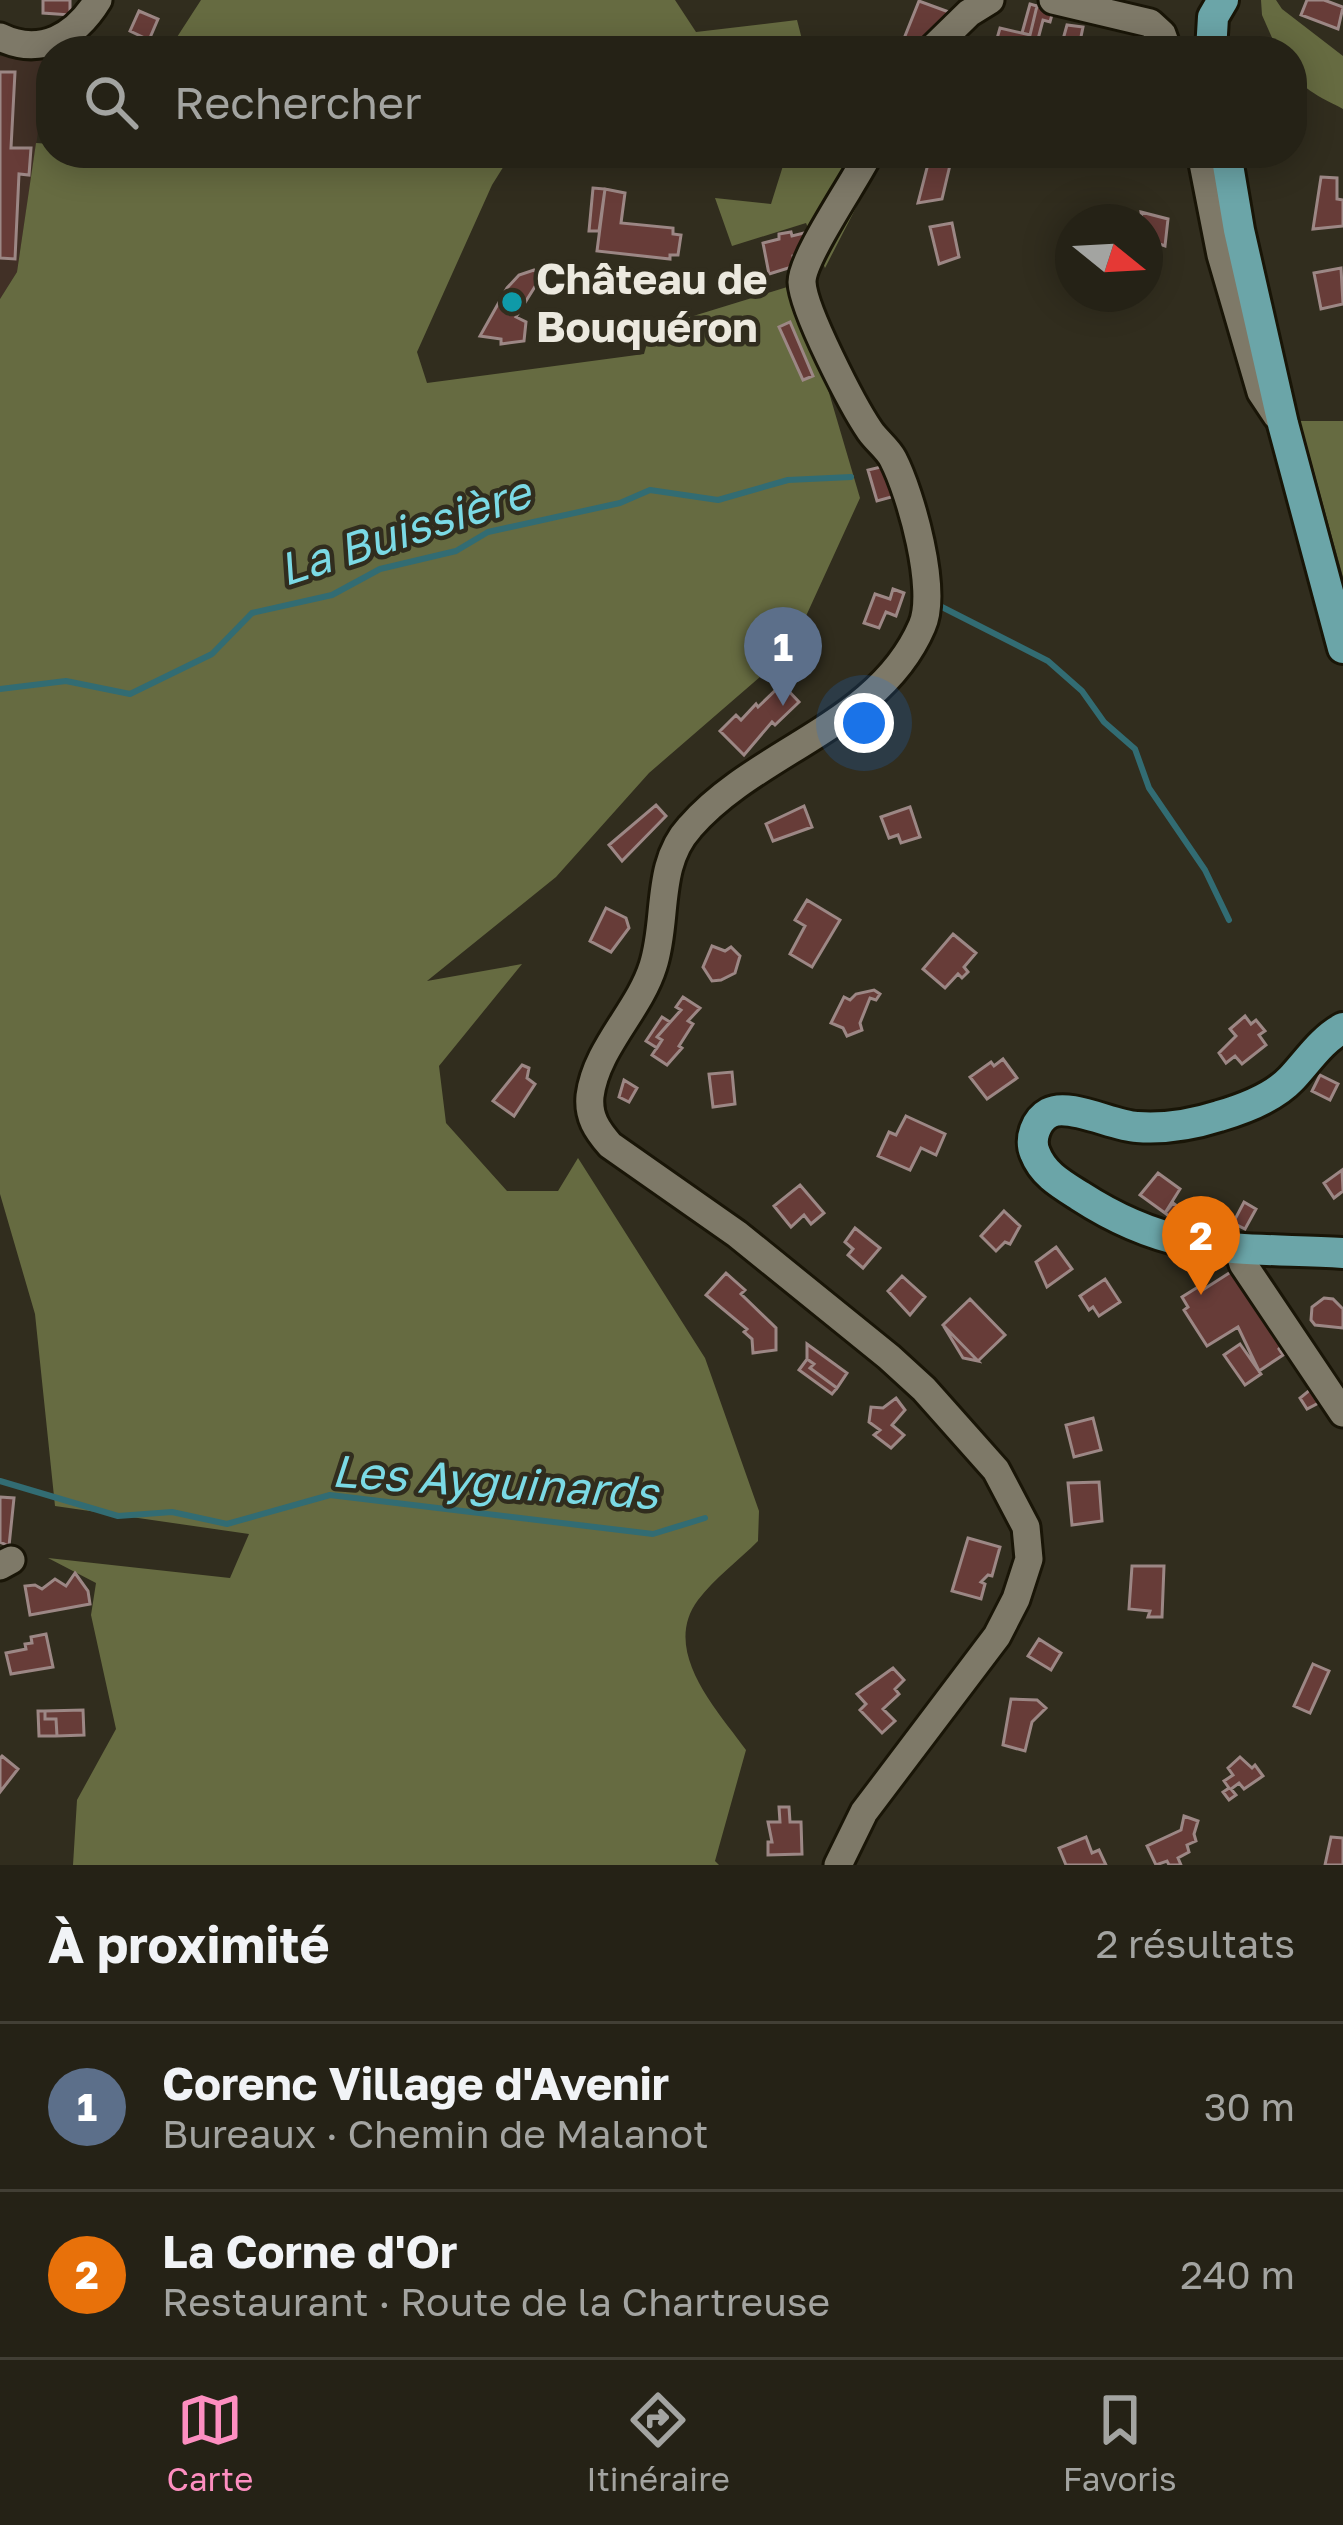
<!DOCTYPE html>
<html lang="fr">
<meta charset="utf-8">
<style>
:root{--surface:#252216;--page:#2d2a1f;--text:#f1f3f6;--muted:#a3a4a1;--line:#423f35;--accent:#fd8ec0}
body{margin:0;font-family:"Golos Text",sans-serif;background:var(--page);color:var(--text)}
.compass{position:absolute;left:1055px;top:204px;width:108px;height:108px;border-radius:50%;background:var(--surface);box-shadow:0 6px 30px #0003;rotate:108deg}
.you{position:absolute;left:864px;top:723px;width:42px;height:42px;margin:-30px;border:9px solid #fff;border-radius:50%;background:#1a73e8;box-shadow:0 0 0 18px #1a73e833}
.badge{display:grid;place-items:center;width:78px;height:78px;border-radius:50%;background:var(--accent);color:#fff;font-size:39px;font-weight:700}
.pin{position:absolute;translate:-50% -99px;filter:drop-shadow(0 3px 6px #0008)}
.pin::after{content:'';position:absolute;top:63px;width:42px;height:36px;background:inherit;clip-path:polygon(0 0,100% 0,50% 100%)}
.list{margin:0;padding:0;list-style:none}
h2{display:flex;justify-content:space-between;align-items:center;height:156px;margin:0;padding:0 48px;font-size:51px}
h2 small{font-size:39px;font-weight:400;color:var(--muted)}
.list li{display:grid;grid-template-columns:78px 1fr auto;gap:36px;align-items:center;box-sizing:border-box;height:168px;padding:0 48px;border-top:3px solid var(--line)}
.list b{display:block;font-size:45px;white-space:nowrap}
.list p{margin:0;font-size:39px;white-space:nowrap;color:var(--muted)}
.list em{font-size:39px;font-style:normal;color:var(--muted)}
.icon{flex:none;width:66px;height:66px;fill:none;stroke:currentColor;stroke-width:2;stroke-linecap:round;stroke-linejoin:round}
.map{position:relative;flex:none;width:1343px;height:1865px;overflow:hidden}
.search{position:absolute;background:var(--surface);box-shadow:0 6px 30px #0003;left:36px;right:36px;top:36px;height:132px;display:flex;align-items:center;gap:30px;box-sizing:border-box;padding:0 42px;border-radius:48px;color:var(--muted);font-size:45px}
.sheet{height:492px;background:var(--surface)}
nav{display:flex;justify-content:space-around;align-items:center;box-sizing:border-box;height:168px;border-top:3px solid var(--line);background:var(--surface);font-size:33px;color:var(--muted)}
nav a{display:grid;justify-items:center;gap:6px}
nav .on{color:var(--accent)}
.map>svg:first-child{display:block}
.education{fill:#413026}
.forest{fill:#666b41}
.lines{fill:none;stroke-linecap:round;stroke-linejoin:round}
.stream{stroke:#326c73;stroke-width:6}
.building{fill:#673c38;stroke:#9c8785;stroke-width:3}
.minor-casing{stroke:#191507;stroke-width:33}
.major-casing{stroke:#191507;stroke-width:36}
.minor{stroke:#7e7968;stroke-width:27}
.major{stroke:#6ba5a8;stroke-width:30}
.culture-dot{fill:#0f9aa8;stroke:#312d1e;stroke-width:4.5}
.labels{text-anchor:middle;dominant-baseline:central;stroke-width:9;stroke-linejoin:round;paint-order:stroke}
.poi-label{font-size:42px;font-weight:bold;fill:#ece9df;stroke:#312d1e;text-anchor:start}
.water-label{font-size:45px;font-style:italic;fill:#7bdae5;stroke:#312d1e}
</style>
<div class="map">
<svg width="1343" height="1865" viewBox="0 0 1343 1865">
<rect width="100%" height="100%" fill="#312d1e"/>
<path class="education" d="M0,56L49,59L17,272L0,299Z"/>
<path class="forest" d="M201,0H675L696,32L797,20L805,51H644L645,39L565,37L538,51H168Z
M1261,0H1276L1282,9L1343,56V109C1314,93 1292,88 1292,51L1277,49L1262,15Z
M36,143L51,144V153H512L492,185L417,352L427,383L644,354L651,329L797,284L860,498L790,651L649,773L556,877L427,981L522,964L439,1066L446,1123L507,1191H558L578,1158L705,1358L759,1511L758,1541C739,1560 714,1579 698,1600C660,1651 718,1711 746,1750L715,1861L719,1865H73L77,1800L116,1729L91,1615L96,1583L48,1558L230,1578L249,1534L55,1506L35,1314L0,1194V299L17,272Z
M787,153H884L825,268L806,223L732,246L715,198L771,204Z
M1300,421H1343V577Z"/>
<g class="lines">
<path class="stream" d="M936,604L1048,661L1082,691L1104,722L1135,749L1149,788L1205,870L1229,920
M0,689L66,681L130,694L212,654L252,613L332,595L380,569L456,551L488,532L620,503L650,490L718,500L788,480L851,477
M0,1481L118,1516L172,1512L227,1524L330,1495L653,1534L705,1518"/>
</g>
<path class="building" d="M43,0H70V15L43,13Z
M1307,0H1324L1343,7L1338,29L1301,15Z
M919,1L957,15L926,51H899Z
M1030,4L1037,6L1030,35L1022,33Z
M1037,6L1053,11L1050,22L1043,20L1038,39L1062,43L1067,25L1083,27L1078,51L994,49L1000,28L1030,35Z
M139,11L158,19L149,40L130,31Z
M0,72H15L11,148H31L29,175L19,174L15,259L0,258Z
M915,153H939L937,161L950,165L942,199L918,203L929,160Z
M1321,177L1337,178V199L1343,200V226L1313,229Z
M593,188L605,189L599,231H589Z
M605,189L625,193L621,223L673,228V234L681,235L678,255H670V259L597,251Z
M1141,212L1168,219L1165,246L1145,239Z
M952,223L959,257L939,264L930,227Z
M791,232L792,236L808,232L804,254L793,256L795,266L769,274L763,243L779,239V234Z
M1341,268L1343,304L1321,309L1314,273Z
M534,270L541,277L516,317L526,322L524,341L501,344V339L480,336L507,288L519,275Z
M790,322L813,376L803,380L779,327Z
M885,466L895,496L877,501L868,470Z
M893,589L904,593L896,616L886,612L879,628L864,623L875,594L890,599Z
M782,684L799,702L775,725L772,722L744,755L720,731L736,715L741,720L756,704L758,707Z
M656,805L666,816L622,861L609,845Z
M804,806L812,827L773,841L766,824Z
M910,807L920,837L901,843L898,835L889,838L881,817Z
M807,900L840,920L812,967L790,954L805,926L795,920Z
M606,908L626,918L629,928L611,952L590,941Z
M953,934L976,953L964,967L968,972L962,978L958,974L945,988L923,969Z
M712,946L725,951L731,947L740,956L735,973L721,980L712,981L703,967Z
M874,990L880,994L876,1000L870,998L860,1023L862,1030L847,1036L843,1028L831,1023L844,997L850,1000L856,994Z
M683,997L700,1008L688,1021L693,1024L679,1046L682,1048L667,1065L652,1055L662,1040L657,1037L681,1010L676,1007Z
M1245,1016L1251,1024L1256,1020L1265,1031L1259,1035L1266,1045L1242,1064L1235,1056L1226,1063L1219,1053L1236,1036L1230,1029Z
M662,1017L670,1022L657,1037L662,1040L657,1048L646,1041Z
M1003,1059L1017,1078L987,1099L970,1077L991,1062L994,1066Z
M522,1065L529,1068L527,1078L535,1084L514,1116L493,1101Z
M732,1072L735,1104L713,1107L709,1074Z
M1320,1075L1338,1084L1330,1100L1312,1091Z
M624,1080L637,1088L629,1102L619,1097Z
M906,1116L945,1134L936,1155L921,1148L910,1170L878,1156L889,1132L896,1135Z
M1342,1170L1343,1191L1334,1198L1324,1183Z
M1158,1173L1180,1189L1165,1213L1140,1195Z
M800,1185L824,1213L811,1224L804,1215L791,1227L774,1206Z
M1244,1202L1256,1209L1245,1229L1233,1223Z
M1173,1203L1188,1214L1180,1225L1165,1213Z
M1004,1211L1020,1226L1010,1244L1005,1242L996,1251L981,1236Z
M855,1228L880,1248L863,1268L848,1255L853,1249L845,1242Z
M1056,1247L1072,1269L1047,1287L1036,1262Z
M1237,1268L1282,1346L1279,1349L1283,1355L1259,1371L1238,1327L1207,1346L1184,1310L1188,1307L1182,1297L1198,1287L1201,1291Z
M726,1273L745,1290L741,1294L776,1328V1350L753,1353L752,1339L744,1332L747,1329L706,1295Z
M902,1276L925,1297L910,1315L888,1291Z
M1105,1279L1120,1302L1099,1316L1093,1307L1089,1310L1080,1296Z
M1324,1298L1333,1299L1343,1309V1328L1315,1325L1311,1320L1312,1307Z
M970,1299L1005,1335L978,1361L943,1325Z
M943,1325L978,1361L963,1358Z
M807,1344L847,1373L837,1388L810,1368L814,1364L807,1359Z
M1240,1344L1261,1374L1245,1385L1224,1355Z
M807,1359L814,1364L810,1368L837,1388L832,1394L799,1370Z
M1311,1389L1326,1399L1307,1409L1300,1398Z
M896,1398L905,1410L892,1425L904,1435L891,1448L874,1435L880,1430L869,1422L871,1407L883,1408Z
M1093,1418L1101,1450L1074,1457L1066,1425Z
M1099,1482L1102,1521L1072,1525L1068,1483Z
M0,1497L14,1498L9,1546L0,1542Z
M968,1538L1000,1547L992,1576L988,1575L981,1582L985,1584L981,1599L952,1591Z
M1132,1566H1164L1162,1617H1148L1150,1611L1129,1609Z
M75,1573L88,1591L90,1604L30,1615L25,1586L35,1585L42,1589L55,1579L66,1586Z
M46,1634L53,1667L11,1674L6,1653L26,1649L25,1644L32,1643L31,1637Z
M1039,1639L1061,1653L1051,1670L1028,1656Z
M1313,1664L1329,1671L1310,1713L1294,1706Z
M893,1668L904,1680L895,1689L899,1694L883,1709L895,1721L882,1733L860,1710L866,1704L857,1694Z
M1011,1699L1037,1700L1046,1708L1032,1722L1025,1751L1003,1745Z
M83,1710L84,1735L57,1736L56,1719H45V1711Z
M38,1711H45V1719H56L57,1736H39Z
M2,1756L18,1769L0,1792V1758Z
M1240,1757L1252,1768L1255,1765L1263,1776L1244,1789L1239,1783L1231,1789L1236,1795L1229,1800L1223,1792L1229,1788L1224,1781L1233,1775L1228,1768Z
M779,1807H789L790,1822H801L802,1854L768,1855V1842H772L768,1822H780Z
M1184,1816L1198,1821L1194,1834L1196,1841L1187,1845L1189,1852L1178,1858L1181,1865H1169L1167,1861L1156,1865L1147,1846L1181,1830Z
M1086,1837L1092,1853L1099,1850L1106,1865H1066L1059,1848Z
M1331,1837L1343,1838V1865H1325Z"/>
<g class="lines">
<g class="minor-casing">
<path id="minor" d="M1053,0L1150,23L1162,34L1168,51
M0,37C41,57 76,36 98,0
M930,51L969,13L990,0
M1201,153L1221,255L1261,392L1277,416
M1238,1248L1243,1264L1343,1413
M0,1566L11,1560
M838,1865L864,1812L997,1636L1016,1599L1029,1559L1026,1527L996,1470L924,1389L889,1357L737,1234L610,1145C597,1130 588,1117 590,1096C596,1048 639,1011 653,966C668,920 655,865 690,827C757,750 879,726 922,626C938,591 911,494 893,459C888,449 877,441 870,431C853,406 803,310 802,282C802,257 856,180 869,153"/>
</g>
<g class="major-casing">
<path id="major" d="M1211,51L1213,17L1223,0
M1226,153L1239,230L1283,424L1343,648
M1343,1028C1321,1040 1308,1061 1291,1079C1273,1098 1243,1109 1219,1116C1194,1124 1164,1129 1137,1127C1113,1126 1069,1102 1049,1113C1036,1120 1029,1139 1035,1153C1043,1174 1061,1184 1080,1196C1174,1257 1236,1247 1343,1253"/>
</g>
<use href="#minor" class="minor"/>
<use href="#major" class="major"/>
</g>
<circle class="culture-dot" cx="512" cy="302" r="12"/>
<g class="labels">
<g class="poi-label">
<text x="536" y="278">Château de<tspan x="536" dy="48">Bouquéron</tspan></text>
</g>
<g class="water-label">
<text transform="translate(404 530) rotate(-18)">La Buissière</text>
<text transform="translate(495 1481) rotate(4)">Les Ayguinards</text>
</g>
</g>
</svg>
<svg class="compass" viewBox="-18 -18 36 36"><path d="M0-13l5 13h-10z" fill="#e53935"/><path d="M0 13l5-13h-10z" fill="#a3a4a1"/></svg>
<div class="you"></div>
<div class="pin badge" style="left:783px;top:706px;background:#5c6f8a">1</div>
<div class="pin badge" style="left:1201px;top:1295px;background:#e8710a">2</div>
<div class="search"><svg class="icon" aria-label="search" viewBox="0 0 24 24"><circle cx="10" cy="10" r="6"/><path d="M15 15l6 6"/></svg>Rechercher</div>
</div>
<section class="sheet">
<h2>À proximité<small>2 résultats</small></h2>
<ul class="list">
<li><span class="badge" style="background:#5c6f8a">1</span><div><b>Corenc Village d'Avenir</b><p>Bureaux · Chemin de Malanot</p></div><em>30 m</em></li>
<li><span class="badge" style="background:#e8710a">2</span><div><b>La Corne d'Or</b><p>Restaurant · Route de la Chartreuse</p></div><em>240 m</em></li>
</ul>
</section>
<nav>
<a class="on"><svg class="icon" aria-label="map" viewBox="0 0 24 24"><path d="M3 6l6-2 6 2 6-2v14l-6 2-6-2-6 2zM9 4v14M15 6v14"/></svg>Carte</a>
<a><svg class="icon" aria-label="directions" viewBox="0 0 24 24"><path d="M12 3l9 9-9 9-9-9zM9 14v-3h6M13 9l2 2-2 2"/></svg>Itinéraire</a>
<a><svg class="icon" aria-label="saved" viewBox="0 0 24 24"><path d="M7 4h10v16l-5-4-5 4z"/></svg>Favoris</a>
</nav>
